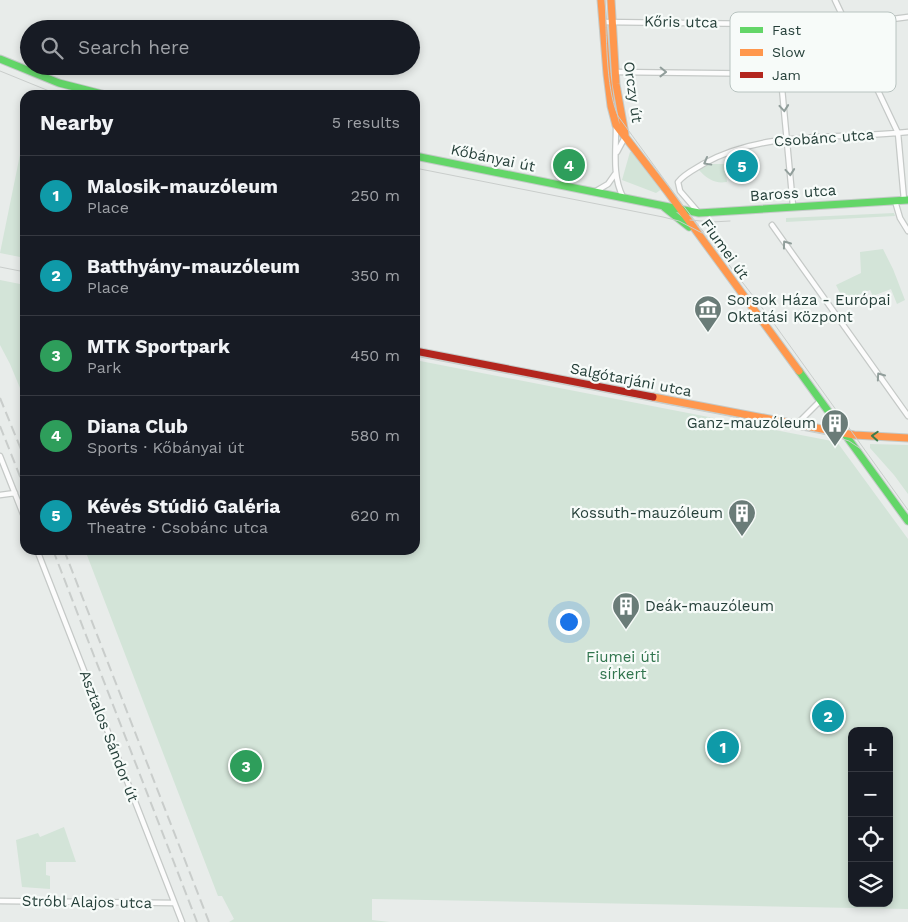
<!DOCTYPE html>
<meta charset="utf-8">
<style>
:root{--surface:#171b24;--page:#20242c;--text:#f1f3f6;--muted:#9ea1a6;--line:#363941;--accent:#db2777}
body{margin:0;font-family:"Work Sans",sans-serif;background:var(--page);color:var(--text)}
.controls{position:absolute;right:15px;bottom:15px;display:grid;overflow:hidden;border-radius:10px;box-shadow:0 2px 8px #0003}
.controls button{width:45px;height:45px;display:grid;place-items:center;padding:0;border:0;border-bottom:1px solid var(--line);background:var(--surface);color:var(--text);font:25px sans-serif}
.you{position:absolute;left:568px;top:621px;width:18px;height:18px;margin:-12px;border:4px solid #fff;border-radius:50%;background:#1a73e8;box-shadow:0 0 0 8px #1a73e833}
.badge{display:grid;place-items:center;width:32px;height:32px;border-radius:50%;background:var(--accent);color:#fff;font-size:16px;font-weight:700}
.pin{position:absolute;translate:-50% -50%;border:2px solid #fff;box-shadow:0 1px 5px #0006}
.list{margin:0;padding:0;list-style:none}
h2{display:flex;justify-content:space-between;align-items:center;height:65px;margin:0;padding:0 20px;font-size:21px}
h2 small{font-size:16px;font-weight:400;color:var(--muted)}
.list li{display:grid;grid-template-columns:32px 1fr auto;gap:15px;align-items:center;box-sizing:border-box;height:80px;padding:0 20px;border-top:1px solid var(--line)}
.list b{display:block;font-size:19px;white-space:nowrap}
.list p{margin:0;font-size:16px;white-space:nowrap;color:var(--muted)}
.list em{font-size:16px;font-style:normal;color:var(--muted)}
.icon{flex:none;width:28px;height:28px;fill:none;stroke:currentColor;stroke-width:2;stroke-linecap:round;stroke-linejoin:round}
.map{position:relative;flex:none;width:908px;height:922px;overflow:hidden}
.search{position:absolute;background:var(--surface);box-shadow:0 2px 8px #0003;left:20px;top:20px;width:400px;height:55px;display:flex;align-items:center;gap:12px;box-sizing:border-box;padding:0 18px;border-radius:28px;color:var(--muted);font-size:19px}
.panel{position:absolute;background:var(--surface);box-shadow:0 2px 8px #0003;left:20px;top:90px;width:400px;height:465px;border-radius:15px}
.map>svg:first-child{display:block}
.green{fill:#d3e4d8;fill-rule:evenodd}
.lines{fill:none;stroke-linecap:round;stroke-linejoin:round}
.street-casing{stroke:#c5c9c7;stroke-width:7}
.fast-casing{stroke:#c4cac8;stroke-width:9}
.slow-casing{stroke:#c4cac8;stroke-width:9}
.jam-casing{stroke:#c4cac8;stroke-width:9}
.street{stroke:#fcfcfc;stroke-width:4.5}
.fast{stroke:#63d668;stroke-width:7}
.slow{stroke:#ff974d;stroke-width:7}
.jam{stroke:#b3261e;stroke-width:7}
.tram{stroke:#c9cdcb;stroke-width:1}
.rail{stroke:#c9cdcb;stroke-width:2;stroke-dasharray:10 5;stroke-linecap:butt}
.oneway{stroke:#919e9b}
.oneway2{stroke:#3e7c4c}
.labels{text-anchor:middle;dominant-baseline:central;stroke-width:4.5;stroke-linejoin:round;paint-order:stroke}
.street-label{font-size:15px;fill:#26403a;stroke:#f7fbf9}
.poi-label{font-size:15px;fill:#26403a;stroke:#f7fbf9;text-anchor:start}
.park-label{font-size:15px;fill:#31754e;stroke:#f7fbf9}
.key{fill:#f7fbf9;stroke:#b8c3c0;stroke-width:1}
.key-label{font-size:14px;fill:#26403a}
</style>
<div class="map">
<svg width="908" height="922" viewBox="0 0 908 922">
<rect width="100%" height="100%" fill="#e8ecea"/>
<path class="green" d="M24,135L25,136V258L0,253Z
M630,152H634L662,189L656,193L622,180Z
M709,164H725L727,182C715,184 707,179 699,170Z
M894,213L895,216L786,222V218Z
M883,249L893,269L905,300L897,304L891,289L873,296L870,290L847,300L845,296L842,297L836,285L861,273L860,252Z
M0,280L25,285V400L10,364L0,345Z
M415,360L837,442L908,539V909L372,899V920L390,922H229L234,919L222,896H218L85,550H415ZM852,731H889V903H852Z
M870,444L908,445V494L894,475L870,448Z
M64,827L76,862H46V875L50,876V889L22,887L16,840L38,833L40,837Z"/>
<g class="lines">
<g class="street-casing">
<path id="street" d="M835,0L898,133L904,200
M603,22L847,25L908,17
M615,72L776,74
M776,74H780L781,78L793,206
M776,74L777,49L780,24
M616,127C616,151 612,176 623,197
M617,152L625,137
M596,191L608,184L615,174
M895,201L900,218L908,231
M699,213L680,191L678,182C684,174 695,169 703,164C765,129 839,140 908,132
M772,225L908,416
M796,425L820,401
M0,456L25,519
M0,495L15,493
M37,550L182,922
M0,901L174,903"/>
</g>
<g class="fast-casing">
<path id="fast" d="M0,59L59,83L106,95
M415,156L699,213L908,200
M664,207L689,227
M799,371L908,521"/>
</g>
<g class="slow-casing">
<path id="slow" d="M601,0L607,74L611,106L616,125L667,191L799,371
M611,0L616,84L625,134
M653,397L854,435L908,438"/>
</g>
<g class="jam-casing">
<path id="jam" d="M415,351L653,397"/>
</g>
<use href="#street" class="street"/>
<use href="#fast" class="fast"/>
<use href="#slow" class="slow"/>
<use href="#jam" class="jam"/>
<path class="tram" d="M605,0C607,33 605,86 618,116L682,204L770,318L908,510
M0,71L59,95
M415,168L663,217L679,221L702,233
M690,220L712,222L730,221
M0,267L25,272
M415,356L833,436L849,441L861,449"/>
<path class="rail" d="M0,398L25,459
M0,426L25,489
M53,550L197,922
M64,550L209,922"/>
</g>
<defs><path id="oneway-chevron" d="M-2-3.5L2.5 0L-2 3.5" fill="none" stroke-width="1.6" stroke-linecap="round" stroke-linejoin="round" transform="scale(1.25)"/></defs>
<g class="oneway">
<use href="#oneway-chevron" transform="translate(663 72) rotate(1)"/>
<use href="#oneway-chevron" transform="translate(784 108) rotate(85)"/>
<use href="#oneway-chevron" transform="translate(707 162) rotate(151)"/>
<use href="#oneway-chevron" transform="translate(790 172) rotate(85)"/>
<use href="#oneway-chevron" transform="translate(786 244) rotate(-126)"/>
<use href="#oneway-chevron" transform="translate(880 376) rotate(-125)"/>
</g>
<use class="oneway2" href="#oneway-chevron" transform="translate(875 436) rotate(-177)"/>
<defs>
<g id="museum-pin" transform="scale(1.4375)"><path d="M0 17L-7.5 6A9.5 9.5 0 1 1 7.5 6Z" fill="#6a7c78" stroke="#f7fbf9"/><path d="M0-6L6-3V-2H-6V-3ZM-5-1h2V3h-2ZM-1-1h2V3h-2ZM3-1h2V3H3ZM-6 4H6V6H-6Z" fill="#fff"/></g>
<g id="building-pin" transform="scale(1.4375)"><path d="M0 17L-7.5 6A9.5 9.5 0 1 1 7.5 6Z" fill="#6a7c78" stroke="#f7fbf9"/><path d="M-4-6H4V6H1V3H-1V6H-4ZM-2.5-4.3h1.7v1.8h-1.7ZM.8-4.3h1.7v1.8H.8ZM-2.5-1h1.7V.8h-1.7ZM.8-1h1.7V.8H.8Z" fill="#fff"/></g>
</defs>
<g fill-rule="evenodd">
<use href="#museum-pin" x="708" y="309"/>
<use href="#building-pin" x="835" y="423"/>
<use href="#building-pin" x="742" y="513"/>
<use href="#building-pin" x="626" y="606"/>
</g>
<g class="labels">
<g class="street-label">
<text transform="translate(681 22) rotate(1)">Kőris utca</text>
<text transform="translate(633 92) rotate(82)">Orczy út</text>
<text transform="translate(824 138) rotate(-4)">Csobánc utca</text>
<text transform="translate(493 158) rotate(12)">Kőbányai út</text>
<text transform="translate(793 193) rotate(-4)">Baross utca</text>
<text transform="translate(725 249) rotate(54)">Fiumei út</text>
<text transform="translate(631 380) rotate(11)">Salgótarjáni utca</text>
<text transform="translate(109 736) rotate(69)">Asztalos Sándor út</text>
<text transform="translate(87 902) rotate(1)">Stróbl Alajos utca</text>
</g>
<g class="poi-label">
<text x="727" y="300">Sorsok Háza - Európai<tspan x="727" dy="17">Oktatási Központ</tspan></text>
<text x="816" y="423" text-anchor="end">Ganz-mauzóleum</text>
<text x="723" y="513" text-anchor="end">Kossuth-mauzóleum</text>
<text x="645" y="606">Deák-mauzóleum</text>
</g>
<g class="park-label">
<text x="623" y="657">Fiumei úti<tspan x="623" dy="17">sírkert</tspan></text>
</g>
</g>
<rect x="730" y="12" width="166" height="80" rx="8" class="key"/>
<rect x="740" y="27" width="23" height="6" fill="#63d668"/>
<rect x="740" y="49" width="23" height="7" fill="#ff974d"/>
<rect x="740" y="72" width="23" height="6" fill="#b3261e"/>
<g class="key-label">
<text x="772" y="35">Fast</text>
<text x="772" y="57">Slow</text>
<text x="772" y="80">Jam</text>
</g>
</svg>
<div class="controls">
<button>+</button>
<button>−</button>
<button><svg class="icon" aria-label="locate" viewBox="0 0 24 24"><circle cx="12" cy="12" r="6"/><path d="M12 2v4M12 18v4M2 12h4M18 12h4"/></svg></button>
<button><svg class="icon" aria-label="layers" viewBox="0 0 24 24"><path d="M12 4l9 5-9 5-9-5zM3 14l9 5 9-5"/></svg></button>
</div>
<div class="you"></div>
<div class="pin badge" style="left:723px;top:747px;background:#0f9aa8">1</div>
<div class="pin badge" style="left:828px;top:716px;background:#0f9aa8">2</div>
<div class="pin badge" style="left:246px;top:766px;background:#2e9e5b">3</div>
<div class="pin badge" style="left:569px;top:165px;background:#2e9e5b">4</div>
<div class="pin badge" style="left:742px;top:166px;background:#0f9aa8">5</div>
<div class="search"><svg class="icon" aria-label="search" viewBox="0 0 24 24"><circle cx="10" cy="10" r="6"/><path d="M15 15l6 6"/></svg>Search here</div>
<section class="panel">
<h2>Nearby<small>5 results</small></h2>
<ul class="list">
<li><span class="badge" style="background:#0f9aa8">1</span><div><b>Malosik-mauzóleum</b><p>Place</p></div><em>250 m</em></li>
<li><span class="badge" style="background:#0f9aa8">2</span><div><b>Batthyány-mauzóleum</b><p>Place</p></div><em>350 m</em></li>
<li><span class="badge" style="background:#2e9e5b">3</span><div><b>MTK Sportpark</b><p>Park</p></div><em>450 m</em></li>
<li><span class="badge" style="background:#2e9e5b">4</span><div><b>Diana Club</b><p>Sports · Kőbányai út</p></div><em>580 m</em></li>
<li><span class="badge" style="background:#0f9aa8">5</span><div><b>Kévés Stúdió Galéria</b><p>Theatre · Csobánc utca</p></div><em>620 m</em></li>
</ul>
</section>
</div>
